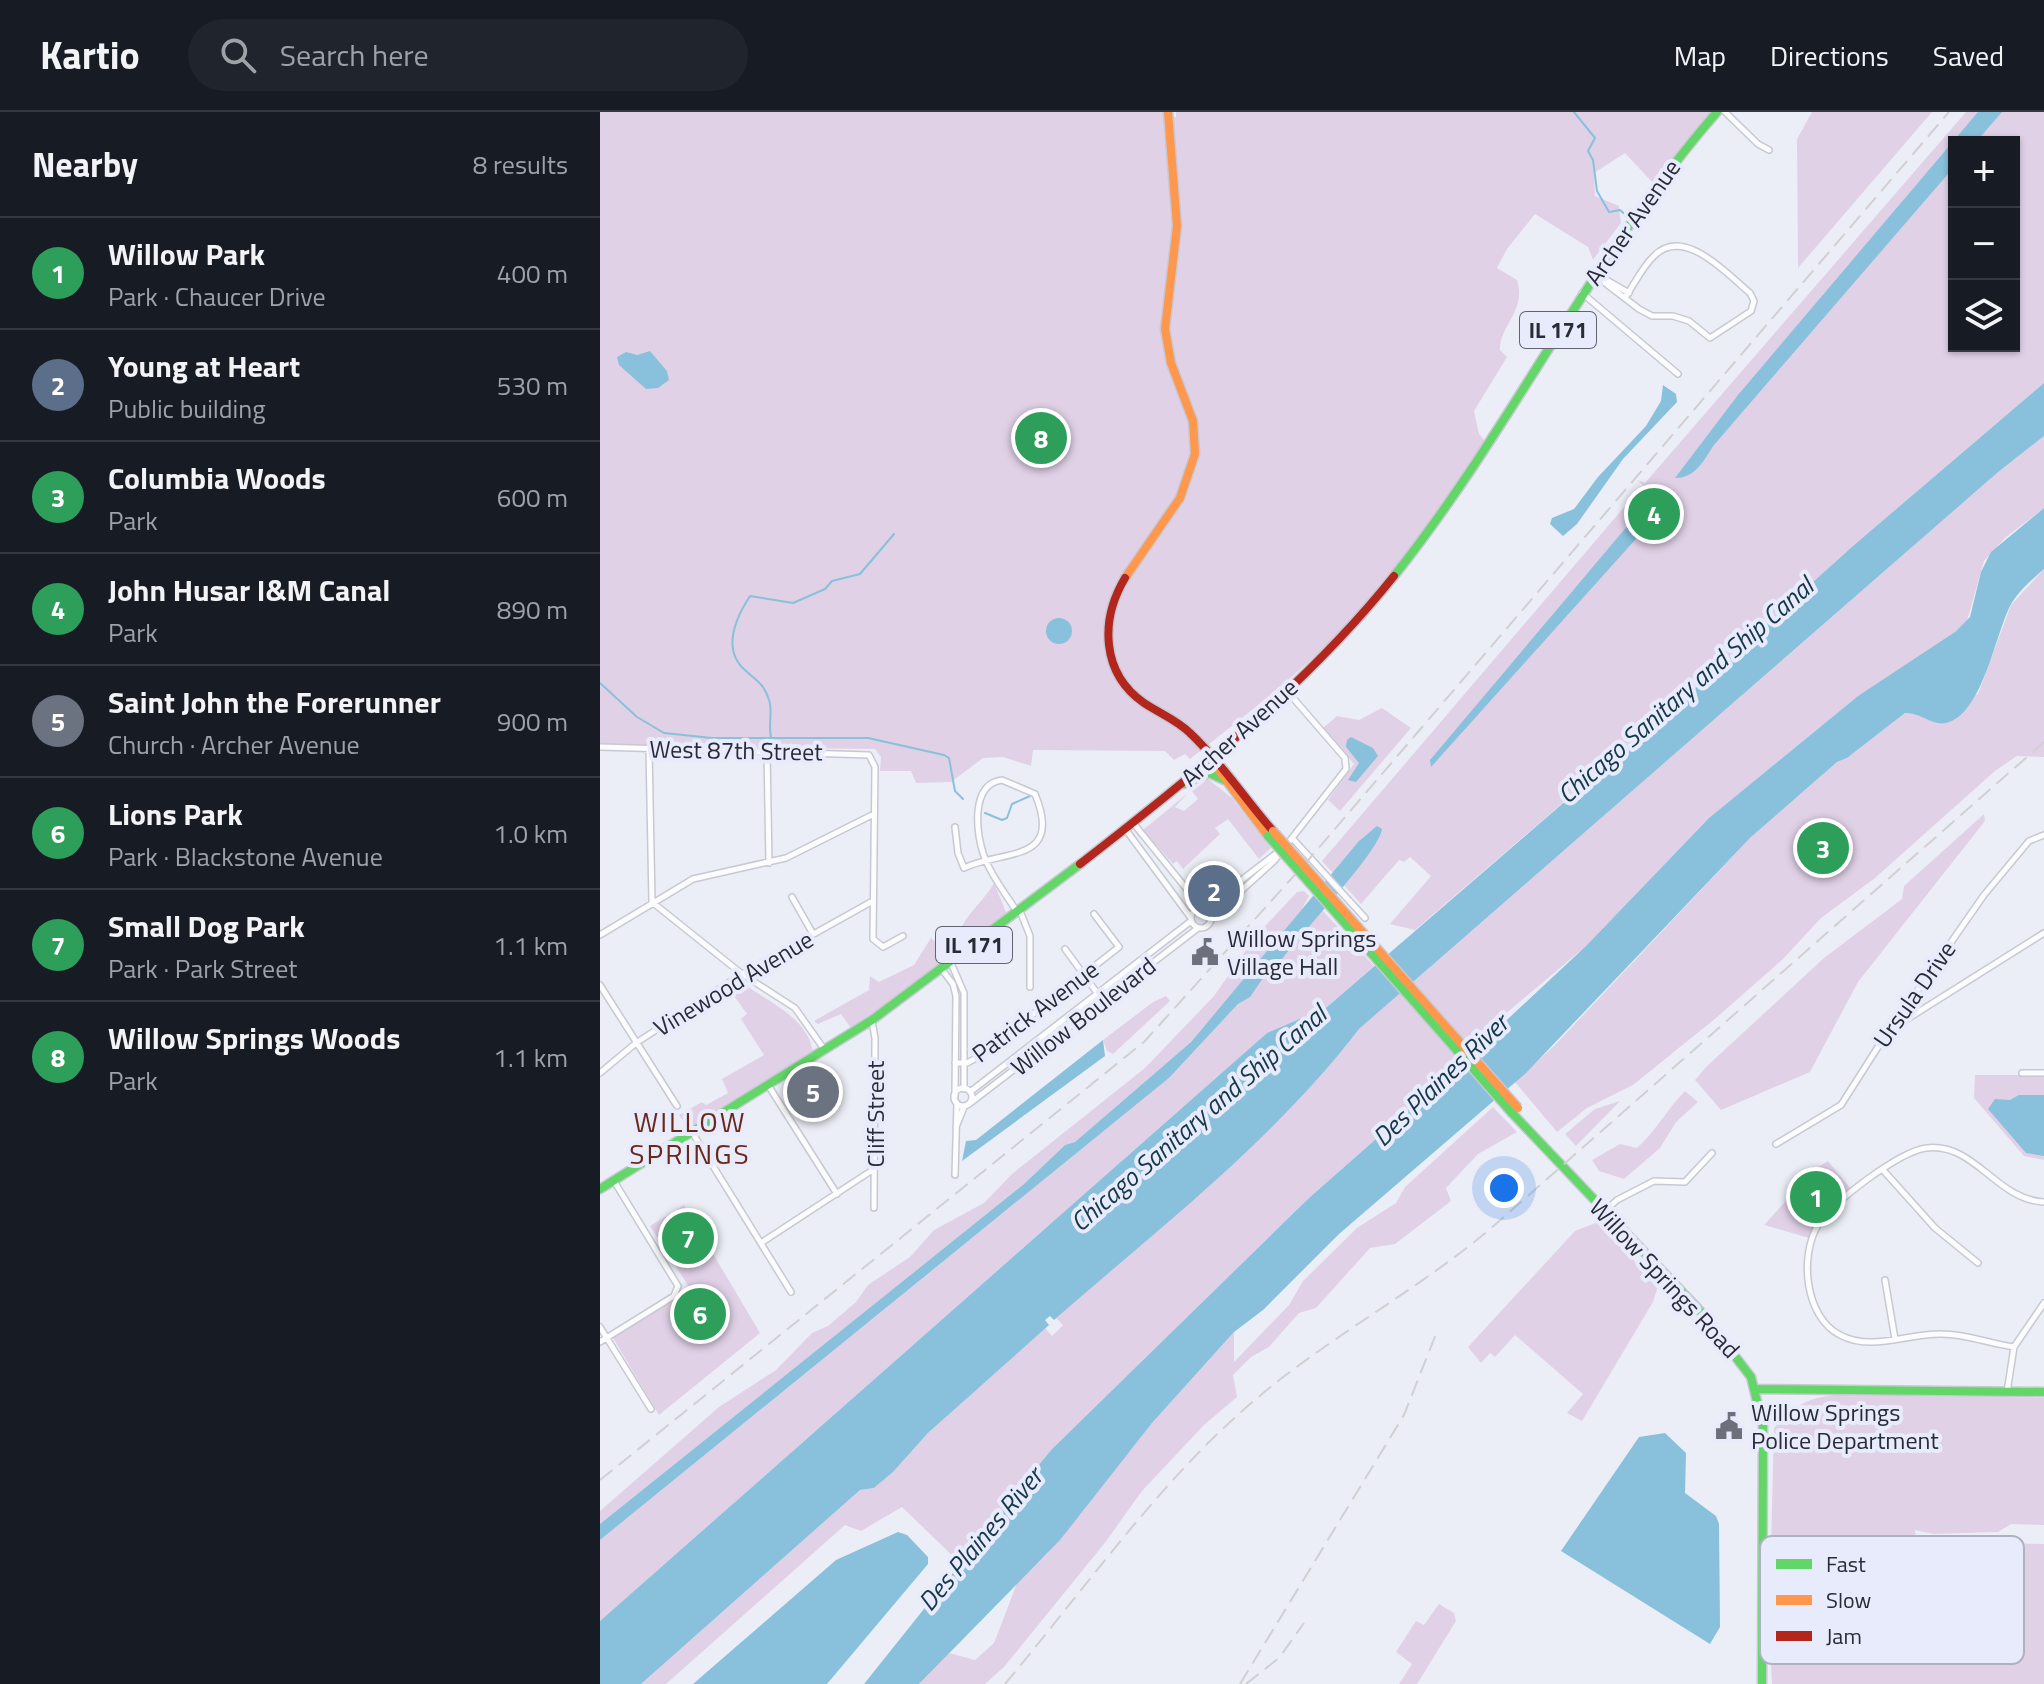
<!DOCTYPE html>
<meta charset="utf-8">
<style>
:root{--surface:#171b24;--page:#20242c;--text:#f1f3f6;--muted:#9ea1a6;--line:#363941;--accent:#7c3aed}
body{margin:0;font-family:"Titillium Web",sans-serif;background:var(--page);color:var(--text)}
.controls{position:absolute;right:24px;top:24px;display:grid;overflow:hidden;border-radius:0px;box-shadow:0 2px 6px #0004}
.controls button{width:72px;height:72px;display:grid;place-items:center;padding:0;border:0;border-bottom:2px solid var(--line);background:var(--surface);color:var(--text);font:40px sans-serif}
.you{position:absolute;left:904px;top:1076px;width:28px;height:28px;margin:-20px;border:6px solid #fff;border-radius:50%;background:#1a73e8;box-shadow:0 0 0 12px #1a73e833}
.badge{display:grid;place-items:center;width:52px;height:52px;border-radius:50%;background:var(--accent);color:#fff;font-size:26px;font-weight:700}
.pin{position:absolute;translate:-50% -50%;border:4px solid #fff;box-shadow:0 2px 8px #0006}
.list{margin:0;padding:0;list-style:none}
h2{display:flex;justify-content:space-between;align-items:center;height:104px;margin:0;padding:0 32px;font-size:34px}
h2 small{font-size:26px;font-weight:400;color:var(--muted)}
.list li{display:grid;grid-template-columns:52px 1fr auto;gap:24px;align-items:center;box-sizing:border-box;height:112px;padding:0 32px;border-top:2px solid var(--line)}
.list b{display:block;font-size:30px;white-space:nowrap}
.list p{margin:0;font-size:26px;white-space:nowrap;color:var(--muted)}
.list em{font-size:26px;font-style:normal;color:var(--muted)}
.icon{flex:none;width:44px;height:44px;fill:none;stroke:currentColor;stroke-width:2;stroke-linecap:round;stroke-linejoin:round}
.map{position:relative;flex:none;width:1444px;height:1572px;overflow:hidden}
header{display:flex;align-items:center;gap:48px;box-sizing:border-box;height:112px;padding:0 40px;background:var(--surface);border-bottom:2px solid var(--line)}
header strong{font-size:38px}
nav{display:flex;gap:44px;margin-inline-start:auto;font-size:28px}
.search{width:560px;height:72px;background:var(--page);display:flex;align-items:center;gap:20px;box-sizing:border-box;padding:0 28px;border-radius:44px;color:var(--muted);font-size:30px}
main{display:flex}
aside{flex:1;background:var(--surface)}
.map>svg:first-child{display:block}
.green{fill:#e1d1e7;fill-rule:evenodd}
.water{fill:#89c0dc}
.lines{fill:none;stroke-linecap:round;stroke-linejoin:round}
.stream{stroke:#89c0dc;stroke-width:2}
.street-casing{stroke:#c7c9d2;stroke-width:8}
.fast-casing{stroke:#c7c9d2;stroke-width:11}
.slow-casing{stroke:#c7c9d2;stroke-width:11}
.jam-casing{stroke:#c7c9d2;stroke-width:11}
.street{stroke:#fcfcfe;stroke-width:5}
.fast{stroke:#63d668;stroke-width:8}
.slow{stroke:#ff974d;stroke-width:8}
.jam{stroke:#b3261e;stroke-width:8}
.rail{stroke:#d0d0d3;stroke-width:2;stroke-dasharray:16 8;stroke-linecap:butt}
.fast-bridge-casing{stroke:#c7c9d2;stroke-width:11;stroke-linecap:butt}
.slow-bridge-casing{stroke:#c7c9d2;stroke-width:11;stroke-linecap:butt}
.fast-bridge{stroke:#63d668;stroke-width:8}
.slow-bridge{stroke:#ff974d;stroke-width:8}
.labels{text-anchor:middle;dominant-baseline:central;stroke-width:8;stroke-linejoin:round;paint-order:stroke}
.shield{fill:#e8ebfc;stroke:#626571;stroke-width:2}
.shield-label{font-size:22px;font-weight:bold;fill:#292b36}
.street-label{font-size:24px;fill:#292b36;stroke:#e8ebfc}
.poi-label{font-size:24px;fill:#292b36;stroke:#e8ebfc;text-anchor:start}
.water-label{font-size:26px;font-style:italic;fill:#143848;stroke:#e8ebfc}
.quarter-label{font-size:28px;letter-spacing:2px;fill:#6a2717;stroke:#e8ebfc}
.key{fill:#e8ebfc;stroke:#afb1c1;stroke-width:2}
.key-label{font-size:22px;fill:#292b36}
</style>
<header>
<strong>Kartio</strong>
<div class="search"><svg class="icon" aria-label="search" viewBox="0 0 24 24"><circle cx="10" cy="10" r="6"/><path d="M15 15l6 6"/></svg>Search here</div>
<nav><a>Map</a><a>Directions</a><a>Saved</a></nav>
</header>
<main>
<aside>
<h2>Nearby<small>8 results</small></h2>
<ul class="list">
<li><span class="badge" style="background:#2e9e5b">1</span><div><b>Willow Park</b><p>Park · Chaucer Drive</p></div><em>400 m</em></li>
<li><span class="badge" style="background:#5c6f8a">2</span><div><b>Young at Heart</b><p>Public building</p></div><em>530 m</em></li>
<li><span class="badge" style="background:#2e9e5b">3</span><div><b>Columbia Woods</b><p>Park</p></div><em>600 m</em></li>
<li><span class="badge" style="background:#2e9e5b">4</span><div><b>John Husar I&amp;M Canal</b><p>Park</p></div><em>890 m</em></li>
<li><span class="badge" style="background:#6b7280">5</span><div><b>Saint John the Forerunner</b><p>Church · Archer Avenue</p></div><em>900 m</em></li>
<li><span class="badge" style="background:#2e9e5b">6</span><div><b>Lions Park</b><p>Park · Blackstone Avenue</p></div><em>1.0 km</em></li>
<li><span class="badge" style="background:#2e9e5b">7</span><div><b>Small Dog Park</b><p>Park · Park Street</p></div><em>1.1 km</em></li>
<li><span class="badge" style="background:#2e9e5b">8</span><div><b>Willow Springs Woods</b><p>Park</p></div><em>1.1 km</em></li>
</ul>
</aside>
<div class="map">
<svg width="1444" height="1572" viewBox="0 0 1444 1572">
<rect width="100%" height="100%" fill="#eceef7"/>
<path class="green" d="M0,0H569V5H576V0H1116L1053,71L1025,41L994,61L995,84L1019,94L1021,111L993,148L988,135L935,102L907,137L897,156L917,168C927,199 899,214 900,238L907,245L874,299L879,322L886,330C845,395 797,460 744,516C697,564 642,606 590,647L585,642L574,648L565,639L433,638L431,654L403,645L383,646L351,670L316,671L311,659H280L281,645L275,637L0,634Z
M1212,0H1332L1198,156L1197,27Z
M1366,0H1444V271L1253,434L1071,598L815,818L790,812L831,764L810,745L804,750L799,748L761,792L722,749L1043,373L1037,368L1045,371ZM1354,30H1414V234H1354Z
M1444,324V396L1406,425L1384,449L1367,509L1343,531L1258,584L1109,706L986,834L878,925L835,975L709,1086L451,1338L362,1453L302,1395L261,1419L245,1413L66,1572H41L260,1378L274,1376L293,1360L328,1321L445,1216L452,1224L463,1213L456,1206C561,1114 673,1028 759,917L1397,361Z
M1444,457V645L1417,644L1395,659L1275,766L1221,806L1183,847L1116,906L1033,973L987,996L957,1020L915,970L955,933L1150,726L1237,650L1247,646L1305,601L1378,582L1411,493Z
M782,596L811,616L740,699L728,688L754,652L723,616L737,604L759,608Z
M608,667L632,686L671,736L659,747L628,707L615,716L620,722L583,757L577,749L573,752L543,718L588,681L575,695L584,699L598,687L592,679Z
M1384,702L1385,709L1258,870L1210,960L1121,998L1095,968L1106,955L1224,846L1302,787L1304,774Z
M394,771L408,805L327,866L251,916L241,902L218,912L214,909L269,878L270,864L279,870L314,853L331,826L340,834L358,826C363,803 383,791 394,771Z
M704,779L709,784L701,799L591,930L475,1030L465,1033L424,1072L0,1412V1399L119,1295L176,1258L212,1221L228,1214L256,1190L268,1173L310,1145L334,1118L384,1091L412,1062L545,956L614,884L656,824L697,780Z
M722,798L774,854L727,895L667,921L0,1509V1428L569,966L638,892C654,882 659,868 671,855C688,837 705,817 722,798Z
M145,873C171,891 209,907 213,941L90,1019L79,1003L102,990L106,993L128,981L122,967L164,943L141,907L147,902L132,881Z
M566,884L570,889L513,942L507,939L503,928L553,890Z
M1375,963H1444V1048L1424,1044L1374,986Z
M1085,979L1098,990L1076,1010L1060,1036L1024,1067L999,1059L992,1048L1020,1032L1037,1036C1056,1019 1067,997 1085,979Z
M1020,989L976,1034L965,1022L995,997Z
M893,995L917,1020L878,1042L846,1076L851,1089L795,1132L770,1136L716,1196L699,1201L669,1235L651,1245L633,1263L637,1285L604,1313L542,1379L504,1432L404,1555L385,1572H319L349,1541L375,1548L394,1531L419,1466L447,1442L552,1311L634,1220V1250L689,1193L703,1169L757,1116L796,1091L805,1075Z
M1228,1049L1251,1077L1222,1103L1209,1126L1164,1113L1214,1058Z
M84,1093L160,1221L59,1303L13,1226L91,1178L50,1114Z
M998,1110L1058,1174L1053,1190L982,1309L967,1301L983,1282L915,1223L895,1245L890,1241L881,1251L868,1235L975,1119Z
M1236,1283L1444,1286V1413L1411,1412L1398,1420L1334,1422L1315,1418L1316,1426L1336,1430L1444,1432V1572H1172L1169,1512L1174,1316C1194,1294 1206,1286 1236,1283Z
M839,1492L854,1501L856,1509L817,1572H799L812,1552L796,1540L816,1509L824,1513Z"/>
<path class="water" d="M1378,0H1402L1376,30H1354V55L1114,333C1103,349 1096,366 1075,366L1138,283Z
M50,239L67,259L69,268L58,276L46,277L19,253L17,245L26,240L37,243Z
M1444,271V324L1397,361L759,917C673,1029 559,1116 454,1208L450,1204L445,1208L449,1213L328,1321L293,1360L274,1376L260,1378L41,1572H0V1509L667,921L727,895L1071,598L1253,434Z
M1063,273L1076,282L1077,290L1023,347L977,412L963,424L950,412L952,406L974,397L998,365L1046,314L1061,289Z
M1444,396V457C1432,468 1418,479 1410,494C1395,524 1382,603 1346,611C1332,614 1320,600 1305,601L1247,646L1237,650L1150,726L926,961L739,1122L663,1198L634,1220L552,1311L460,1428L319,1572H264L451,1338L709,1086L835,975L986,834L1109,706L1258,584L1355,520L1370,505L1381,460L1391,440Z
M1040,399L1052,401V409L831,655L830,648Z
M446 519a13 13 0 1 1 26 0a13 13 0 1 1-26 0Z
M751,625L773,636L778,644L756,670L748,668L759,651L746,635L747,628Z
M777,714L782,717C779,740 702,820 683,846L672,853L650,885L638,892L569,966L0,1428V1412L424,1072L465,1033L475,1030L591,930L759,729Z
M503,928L505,944L362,1049L366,1029L376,1028Z
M1419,983H1444V1044L1426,1041L1388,997L1395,987L1410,988Z
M1065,1321L1086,1341L1085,1381L1116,1404L1119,1412L1120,1515L1110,1532L961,1439L1039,1325Z
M298,1420L307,1423L328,1445V1452L227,1572H93L236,1448Z"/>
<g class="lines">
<path class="stream" d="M974,0L995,26L988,39L993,48L997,79L1009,100L1020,98L1028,105
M0,571L37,605L64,621L112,626H268L344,643L349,646L355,679L363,687
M171,625C168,613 173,599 169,588C164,572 157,569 146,559C121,538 135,507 150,484L193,491L225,477L232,469L260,462L294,422
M385,701L402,708L407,706L412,692L430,684"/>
<g class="street-casing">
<path id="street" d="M1125,0L1158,32L1169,38
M1003,166L1005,171L1039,197L1052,204H1073L1089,209L1110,226L1151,199L1154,189L1150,181C1128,163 1084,113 1054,144C1042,155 1034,173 1025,186
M1003,166L1029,181
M982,181L1078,262
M0,635L269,643L275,655L273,827L283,835L303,824
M49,637L52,790L142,862L195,896L224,937
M167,640L169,751
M534,712L602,796
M355,715L358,741L364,756C403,737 464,752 435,682L402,668C370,672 376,722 384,744C391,764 406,782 417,800
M526,718L591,806
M692,726L765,806
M192,785L213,822
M591 806a10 10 0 1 1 20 0a10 10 0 1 1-20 0Z
M605,796L678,740
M420,799L430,824V875
M612,805L674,749L746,657L745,646L687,579
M0,823L93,767L186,746L274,702
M465,837L503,889
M351,851L364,881V977
M343,859L353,872L356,884L355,985
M0,873L77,994
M272,909L275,926L274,1096
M1293,916L1444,821
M355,951H367L378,945L519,835L494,802
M0,961L36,931L142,862L271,790
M1422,961H1444
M168,973L237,1082
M354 985a9 9 0 1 1 18 0a9 9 0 1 1-18 0Z
M370,980L591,809
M369,992L598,816
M356,1015L364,995
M92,1020L191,1180
M1176,1032L1241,993L1278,935L1384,783L1429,729L1444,723
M1283,1058L1335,1116L1378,1151
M355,1063L357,991
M1004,1100L1017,1088L1054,1069L1085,1070L1112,1041
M161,1131L274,1057
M1285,1168L1295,1227
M0,1215L51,1297
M0,1230L74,1184L78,1174L14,1069
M1414,1235C1391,1232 1366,1222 1342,1222C1308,1221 1272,1240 1240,1223C1205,1205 1199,1145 1218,1113C1232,1090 1299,1040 1326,1036C1375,1030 1396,1088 1444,1090
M1407,1280L1414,1235L1444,1191"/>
</g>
<g class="fast-casing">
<path id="fast" d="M794,464C912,316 992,143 1117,0
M584,672L609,661L624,668
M912,1001L1101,1200L1151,1265L1163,1314L1162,1572
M0,1077L272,908L480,752
M1157,1277L1444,1280"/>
</g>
<g class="slow-casing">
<path id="slow" d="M525,466L580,386L595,342L593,309L571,251L565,217L577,114L568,0
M614,652L668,724"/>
</g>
<g class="jam-casing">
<path id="jam" d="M525,466C500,508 501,561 544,591C559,601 577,608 590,621C621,650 645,687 673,719
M480,752C591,666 706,574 794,464"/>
</g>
<use href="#street" class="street"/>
<use href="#fast" class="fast"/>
<use href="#slow" class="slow"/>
<use href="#jam" class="jam"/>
<path class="rail" d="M0,1368L544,930L710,746L1349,0
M405,1572C479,1484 555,1376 640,1301C716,1232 810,1184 889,1118L1444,630
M640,1572L804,1303L838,1217
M646,1572L679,1546L704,1511"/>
<g class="fast-bridge-casing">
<path id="fast-bridge" d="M668,724L912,1001"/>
</g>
<g class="slow-bridge-casing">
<path id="slow-bridge" d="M673,719L918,996"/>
</g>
<use href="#fast-bridge" class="fast-bridge"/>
<use href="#slow-bridge" class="slow-bridge"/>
</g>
<defs>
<g id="civic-bare" transform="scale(2.16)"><path d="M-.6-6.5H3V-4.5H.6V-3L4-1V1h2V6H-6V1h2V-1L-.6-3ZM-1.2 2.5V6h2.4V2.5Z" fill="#6d6f7a" stroke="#e8ebfc" stroke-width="2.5" paint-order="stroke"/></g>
</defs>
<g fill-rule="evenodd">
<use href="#civic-bare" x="605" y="840"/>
<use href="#civic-bare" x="1129" y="1314"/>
</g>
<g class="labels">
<g class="shield">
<rect x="920" y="200" width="76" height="36" rx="6"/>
<rect x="336" y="815" width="76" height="36" rx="6"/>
</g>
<g class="shield-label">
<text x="958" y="218">IL 171</text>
<text x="374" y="833">IL 171</text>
</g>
<g class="street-label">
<text transform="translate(1032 110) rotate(-55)">Archer Avenue</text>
<text transform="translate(639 620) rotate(-42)">Archer Avenue</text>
<text transform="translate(136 638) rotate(1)">West 87th Street</text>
<text transform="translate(133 871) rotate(-31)">Vinewood Avenue</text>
<text transform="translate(1314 882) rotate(-55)">Ursula Drive</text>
<text transform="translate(435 899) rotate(-37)">Patrick Avenue</text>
<text transform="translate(483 904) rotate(-38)">Willow Boulevard</text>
<text transform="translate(275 1002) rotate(-90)">Cliff Street</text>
<text transform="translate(1065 1166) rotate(47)">Willow Springs Road</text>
</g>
<g class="poi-label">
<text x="627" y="826">Willow Springs<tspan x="627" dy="28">Village Hall</tspan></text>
<text x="1151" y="1300">Willow Springs<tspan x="1151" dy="28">Police Department</tspan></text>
</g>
<g class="water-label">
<text transform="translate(1085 578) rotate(-41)">Chicago Sanitary and Ship Canal</text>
<text transform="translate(840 968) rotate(-44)">Des Plaines River</text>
<text transform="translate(598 1006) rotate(-41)">Chicago Sanitary and Ship Canal</text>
<text transform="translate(380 1427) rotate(-50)">Des Plaines River</text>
</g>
<g class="quarter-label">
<text x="90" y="1009">WILLOW<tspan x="90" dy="32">SPRINGS</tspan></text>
</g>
</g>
<rect x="1160" y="1424" width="264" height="128" rx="12" class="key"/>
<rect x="1176" y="1447" width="36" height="10" fill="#63d668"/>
<rect x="1176" y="1483" width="36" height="10" fill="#ff974d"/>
<rect x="1176" y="1519" width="36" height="10" fill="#b3261e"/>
<g class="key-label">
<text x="1226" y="1460">Fast</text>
<text x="1226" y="1496">Slow</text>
<text x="1226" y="1532">Jam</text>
</g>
</svg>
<div class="controls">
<button>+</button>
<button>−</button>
<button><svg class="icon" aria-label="layers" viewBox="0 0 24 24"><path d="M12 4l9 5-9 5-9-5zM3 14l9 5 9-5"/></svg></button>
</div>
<div class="you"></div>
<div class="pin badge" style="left:1216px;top:1085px;background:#2e9e5b">1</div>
<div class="pin badge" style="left:614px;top:779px;background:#5c6f8a">2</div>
<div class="pin badge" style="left:1223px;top:736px;background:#2e9e5b">3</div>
<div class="pin badge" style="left:1054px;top:402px;background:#2e9e5b">4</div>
<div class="pin badge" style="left:213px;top:980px;background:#6b7280">5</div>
<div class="pin badge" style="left:100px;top:1202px;background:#2e9e5b">6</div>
<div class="pin badge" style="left:88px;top:1126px;background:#2e9e5b">7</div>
<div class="pin badge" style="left:441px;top:326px;background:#2e9e5b">8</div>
</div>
</main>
